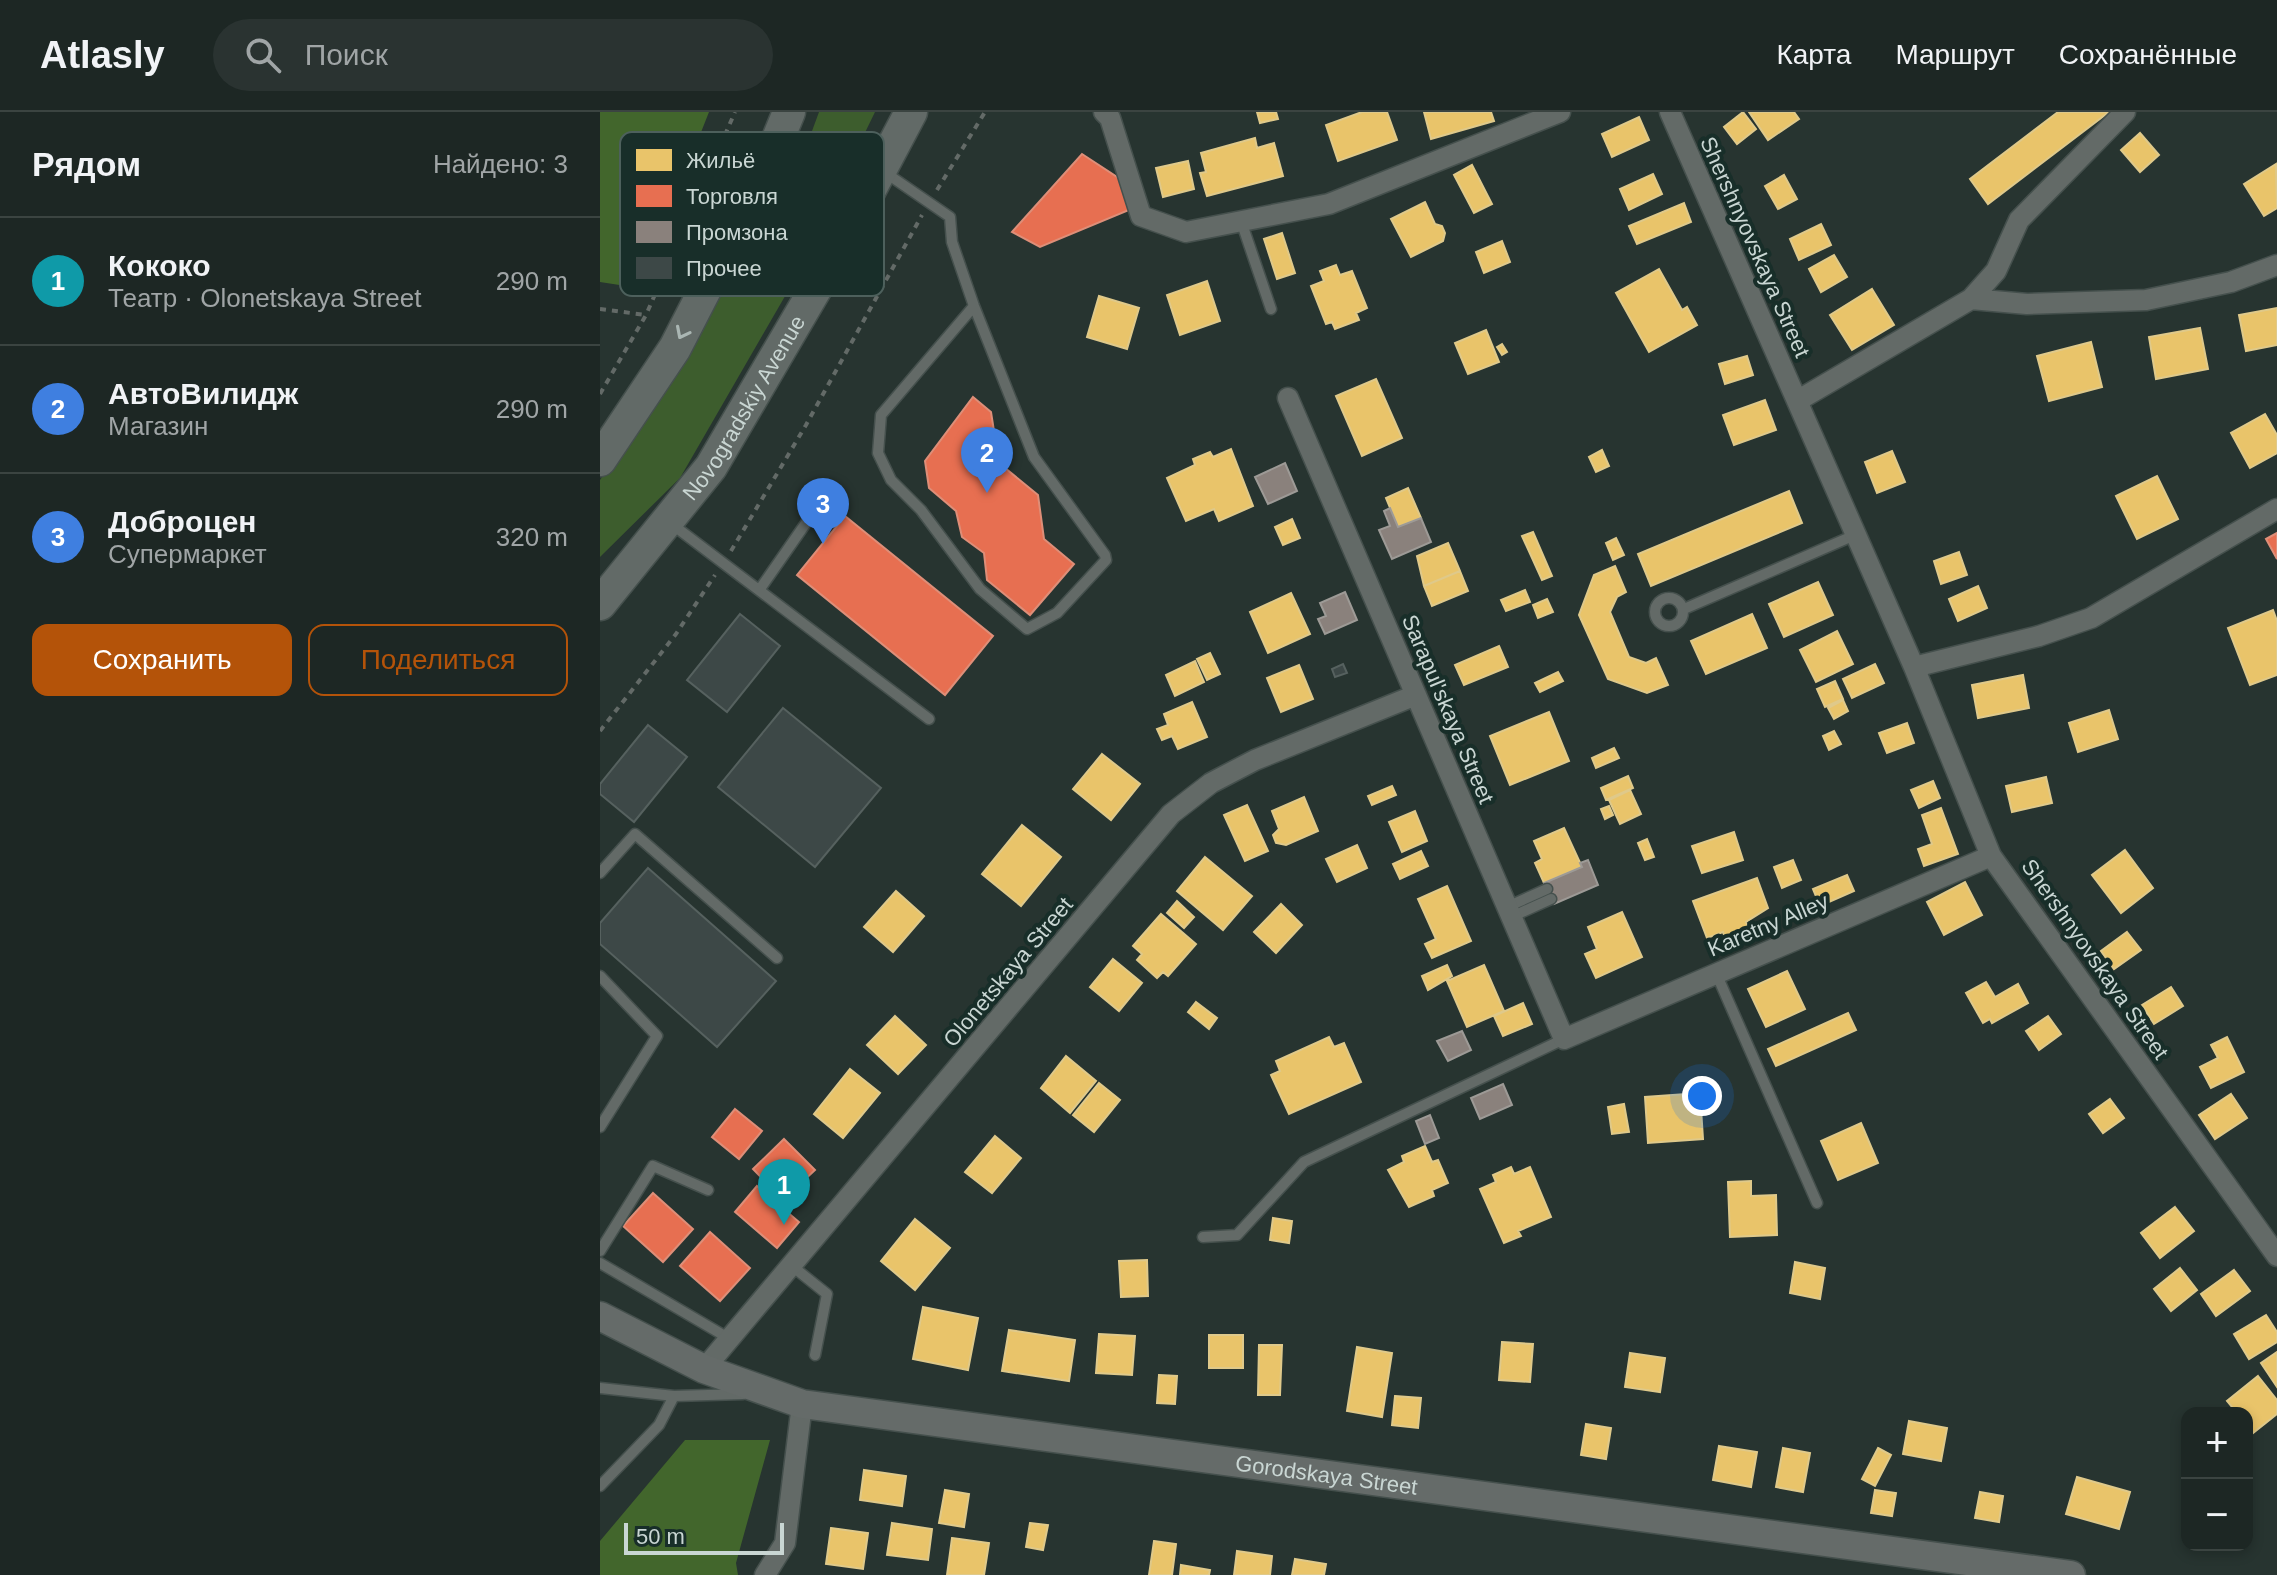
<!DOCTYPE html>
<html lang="ru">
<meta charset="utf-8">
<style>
:root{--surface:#1d2724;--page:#2a3331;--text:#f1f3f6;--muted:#a0a5a6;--line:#3b4441;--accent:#b45309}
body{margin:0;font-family:Helvetica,sans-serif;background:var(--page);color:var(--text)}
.controls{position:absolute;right:24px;bottom:24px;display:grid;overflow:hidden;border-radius:16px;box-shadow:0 4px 12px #0003}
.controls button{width:72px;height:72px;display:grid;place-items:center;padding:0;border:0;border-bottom:2px solid var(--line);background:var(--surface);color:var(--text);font:40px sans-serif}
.scale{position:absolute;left:24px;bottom:20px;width:160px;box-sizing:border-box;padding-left:8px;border:4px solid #c9d6d3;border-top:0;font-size:22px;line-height:28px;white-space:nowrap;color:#c9d6d3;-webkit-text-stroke:6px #182e29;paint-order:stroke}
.you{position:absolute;left:1102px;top:984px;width:28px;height:28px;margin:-20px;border:6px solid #fff;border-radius:50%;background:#1a73e8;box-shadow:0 0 0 12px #1a73e833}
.badge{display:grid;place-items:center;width:52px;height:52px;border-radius:50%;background:var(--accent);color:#fff;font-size:26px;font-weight:700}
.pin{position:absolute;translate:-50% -66px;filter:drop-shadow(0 2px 4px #0008)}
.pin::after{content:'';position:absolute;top:42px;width:28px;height:24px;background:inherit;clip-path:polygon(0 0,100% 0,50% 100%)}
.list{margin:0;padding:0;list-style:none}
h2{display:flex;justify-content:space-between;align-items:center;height:104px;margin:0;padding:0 32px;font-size:34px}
h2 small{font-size:26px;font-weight:400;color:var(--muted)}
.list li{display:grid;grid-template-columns:52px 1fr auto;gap:24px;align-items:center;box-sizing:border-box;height:128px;padding:0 32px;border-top:2px solid var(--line)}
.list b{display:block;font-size:30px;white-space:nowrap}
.list p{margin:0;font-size:26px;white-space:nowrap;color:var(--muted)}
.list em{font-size:26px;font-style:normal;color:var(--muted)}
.actions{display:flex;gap:16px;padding:24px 32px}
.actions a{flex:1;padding:18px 0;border:2px solid var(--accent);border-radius:16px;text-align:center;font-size:28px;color:var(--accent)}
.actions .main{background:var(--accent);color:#fff}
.icon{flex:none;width:44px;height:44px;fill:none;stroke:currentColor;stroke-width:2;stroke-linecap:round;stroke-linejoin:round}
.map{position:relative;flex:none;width:1677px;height:1463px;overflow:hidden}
header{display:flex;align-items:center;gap:48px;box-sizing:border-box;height:112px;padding:0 40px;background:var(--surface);border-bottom:2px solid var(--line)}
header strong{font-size:38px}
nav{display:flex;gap:44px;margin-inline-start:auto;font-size:28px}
.search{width:560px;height:72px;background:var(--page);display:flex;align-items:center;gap:20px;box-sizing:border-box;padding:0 28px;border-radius:44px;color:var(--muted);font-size:30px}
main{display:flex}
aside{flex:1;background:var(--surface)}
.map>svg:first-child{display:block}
.green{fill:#3d5d2d}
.forest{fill:#42662c}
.homes{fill:#e9c46a;stroke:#dfc98a;stroke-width:2}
.shops{fill:#e76f51;stroke:#de8e78;stroke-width:2}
.industry{fill:#8a817c;stroke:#9d9a96;stroke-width:2}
.building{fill:#3d4847;stroke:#56615f;stroke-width:2}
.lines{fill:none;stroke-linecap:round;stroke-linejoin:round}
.lane-casing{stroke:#45504d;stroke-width:13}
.street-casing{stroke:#45504d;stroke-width:23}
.secondary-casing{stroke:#45504d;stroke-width:31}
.primary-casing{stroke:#45504d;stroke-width:35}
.path{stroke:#636a67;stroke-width:4;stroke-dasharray:6 6;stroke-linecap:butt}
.lane{stroke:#636a67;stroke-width:10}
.street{stroke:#636a67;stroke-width:20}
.secondary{stroke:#656b69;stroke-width:28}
.primary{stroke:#626a67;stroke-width:32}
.oneway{stroke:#aab6b3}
.labels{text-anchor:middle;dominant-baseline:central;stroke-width:8;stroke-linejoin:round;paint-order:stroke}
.street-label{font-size:22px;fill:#c9d6d3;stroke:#182e29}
.key{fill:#182e29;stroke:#4d605c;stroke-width:2}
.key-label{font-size:22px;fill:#c9d6d3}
</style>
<header>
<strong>Atlasly</strong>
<div class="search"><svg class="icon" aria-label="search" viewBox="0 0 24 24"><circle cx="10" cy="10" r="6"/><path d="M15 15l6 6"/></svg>Поиск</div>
<nav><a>Карта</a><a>Маршрут</a><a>Сохранённые</a></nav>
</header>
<main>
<aside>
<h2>Рядом<small>Найдено: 3</small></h2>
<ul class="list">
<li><span class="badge" style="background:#0f9aa8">1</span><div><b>Кококо</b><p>Театр · Olonetskaya Street</p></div><em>290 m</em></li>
<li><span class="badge" style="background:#3f7fe0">2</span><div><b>АвтоВилидж</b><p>Магазин</p></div><em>290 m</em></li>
<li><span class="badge" style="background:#3f7fe0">3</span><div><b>Доброцен</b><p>Супермаркет</p></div><em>320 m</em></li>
</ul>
<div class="actions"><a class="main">Сохранить</a><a>Поделиться</a></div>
</aside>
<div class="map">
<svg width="1677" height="1463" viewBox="0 0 1677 1463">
<rect width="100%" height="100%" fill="#273430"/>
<path class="green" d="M219,0H275L188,179L80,366L0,445V368L28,329L201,49Z"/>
<path class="forest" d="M0,0H109L47,157L26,174L0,170Z
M85,1328H170L136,1451L138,1463H0V1429Z"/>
<path class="homes" d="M657,0H676L678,7L660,11Z
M762,0H787L797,28L738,49L726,13Z
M824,0H891L894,9L831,27Z
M1143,0L1156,17L1137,32L1124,15Z
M1149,0H1194L1199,7L1168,28Z
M1458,0H1509L1388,92L1370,67Z
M1039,5L1049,28L1012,45L1002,22Z
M1540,21L1559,43L1540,60L1521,38Z
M655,26L657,36L674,31L683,64L607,84L600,61L606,60L601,41Z
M588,49L594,77L563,85L556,56Z
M1676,52L1677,96L1664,104L1644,72Z
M872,53L892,92L874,101L854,63Z
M1053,62L1062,82L1029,98L1020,77Z
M1184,63L1197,87L1178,97L1165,74Z
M825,90L835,112L842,114L845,121L843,129L811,145L791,107Z
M1084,91L1091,110L1037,132L1029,114Z
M1221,112L1231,133L1199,148L1190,127Z
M682,121L695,161L677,167L664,127Z
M902,129L910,150L884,161L876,140Z
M1234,143L1247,165L1221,180L1209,157Z
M736,153L740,163L752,159L767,196L756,201L759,208L735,217L732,210L726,212L711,174L724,169L720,159Z
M1059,157L1082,198L1087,195L1097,213L1049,240L1016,181Z
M607,169L620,209L580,223L567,183Z
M1272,177L1294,213L1252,238L1230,203Z
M499,184L539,196L527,237L487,225Z
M1677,196V233L1646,239L1639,203Z
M1600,216L1608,257L1556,267L1549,225Z
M886,218L899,250L868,262L855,231Z
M1491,230L1502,275L1449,289L1437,244Z
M902,232L907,240L902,243L897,235Z
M1147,244L1153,263L1125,272L1119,252Z
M776,267L802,326L762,344L736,284Z
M1165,288L1176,318L1134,333L1123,303Z
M1665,302L1677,323V341L1650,356L1631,321Z
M631,337L653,394L619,409L614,397L586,409L567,366L595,353L593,347L610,340L613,345Z
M1002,338L1009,354L996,360L989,345Z
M1292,339L1305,370L1277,381L1265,350Z
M1557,364L1578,407L1537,427L1516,384Z
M808,376L821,406L798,415L786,386Z
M1189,379L1202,411L1051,474L1038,442Z
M692,407L700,426L683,433L675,415Z
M933,420L952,464L942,468L922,424Z
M1016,426L1024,443L1013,448L1006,431Z
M848,431L860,459L824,474L817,444Z
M1359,440L1367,463L1341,472L1334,449Z
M1015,454L1026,480L1017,485L1010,500L1029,545L1046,551L1056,546L1068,573L1047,581L1008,567L979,503L994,463Z
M860,459L868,479L832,494L824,474Z
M1218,470L1233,503L1184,525L1169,492Z
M1378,474L1387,496L1358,509L1349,487Z
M925,478L930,490L906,499L901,488Z
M691,481L710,522L668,541L650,500Z
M947,487L953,500L938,506L933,493Z
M1673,498L1677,509V563L1650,573L1628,516Z
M1152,502L1167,536L1106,562L1091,529Z
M1237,519L1253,552L1216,570L1200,538Z
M899,534L908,555L864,573L855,553Z
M610,541L620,562L607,568L597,547Z
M595,549L604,570L575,584L566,563Z
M1275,552L1284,571L1252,586L1243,567Z
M699,553L713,587L681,600L667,566Z
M958,560L963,569L940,580L935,571Z
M1423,563L1429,596L1378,606L1372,573Z
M1235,569L1243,587L1225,595L1217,577Z
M1243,588L1248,599L1234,607L1228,596Z
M592,590L607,625L578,637L572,624L562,628L557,617L568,613L564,602Z
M1509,598L1518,627L1478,640L1469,611Z
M949,600L969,649L910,673L890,624Z
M1307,611L1314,631L1287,641L1279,621Z
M1234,619L1241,632L1229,638L1223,624Z
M1014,636L1019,646L996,656L992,646Z
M502,642L540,672L511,708L473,677Z
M1028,664L1033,676L1006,688L1001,676Z
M1446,665L1452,691L1412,700L1406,674Z
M1333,669L1340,686L1319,696L1311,678Z
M792,674L796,683L772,693L768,684Z
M1030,678L1041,702L1020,712L1009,688Z
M704,685L718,719L686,733L676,731L673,723L679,717L672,699Z
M647,693L668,739L645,749L624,703Z
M1009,694L1013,703L1005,707L1001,697Z
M1341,696L1358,742L1324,754L1318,737L1332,732L1322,703Z
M815,699L827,729L802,740L789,710Z
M422,713L461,745L421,794L382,762Z
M964,716L982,755L944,771L935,751L942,747L934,729Z
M1134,720L1143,748L1102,761L1092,734Z
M1047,727L1054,745L1045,748L1038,731Z
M757,733L767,756L737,770L726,747Z
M1525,738L1553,776L1521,801L1492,763Z
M821,739L828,754L800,767L793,752Z
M605,745L652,784L623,818L577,779Z
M1193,748L1201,768L1182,776L1174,755Z
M1247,763L1254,779L1220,794L1213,777Z
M1157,766L1168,796L1146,810L1152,828L1129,837L1123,820L1107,826L1093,789Z
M1365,770L1382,803L1344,823L1327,790Z
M847,774L871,829L832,846L825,832L836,827L818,787Z
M296,779L324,804L293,840L264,815Z
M577,789L594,805L584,816L567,801Z
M681,792L702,813L676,841L654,820Z
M1022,800L1042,845L996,866L985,842L997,837L988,815Z
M561,802L596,832L568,864L563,860L557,866L537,848L542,842L533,834Z
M1527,820L1541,838L1514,857L1501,839Z
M513,847L542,871L519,899L490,875Z
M847,853L852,864L828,878L822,864Z
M884,853L904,899L867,915L847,869Z
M1187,859L1205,897L1166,915L1148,877Z
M1386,870L1395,885L1418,872L1428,891L1392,911L1390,907L1383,911L1366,881Z
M1571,875L1583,894L1554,912L1542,893Z
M596,890L617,906L609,917L588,900Z
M923,891L932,912L903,924L894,904Z
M1248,901L1256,918L1176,954L1168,937Z
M295,904L326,933L298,962L267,933Z
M1448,904L1461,922L1439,938L1426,919Z
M729,925L734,935L744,931L761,970L689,1002L671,963L680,959L676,949Z
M1627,925L1644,960L1611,976L1600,955L1618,946L1611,933Z
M466,944L496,969L470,1001L441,976Z
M250,957L280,981L243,1026L214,1002Z
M499,971L520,988L494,1020L473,1003Z
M1100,981L1103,1027L1048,1031L1045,985Z
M1631,982L1647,1006L1615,1027L1599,1003Z
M1510,987L1524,1006L1503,1021L1489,1002Z
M1024,992L1029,1020L1012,1022L1008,995Z
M1261,1011L1278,1051L1238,1068L1221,1029Z
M395,1024L421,1046L392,1081L365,1060Z
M825,1034L832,1050L838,1048L848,1071L832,1078L834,1084L809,1095L788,1058L804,1050L802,1044Z
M911,1055L914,1062L930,1055L951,1105L918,1119L921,1124L904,1131L880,1077L896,1070L893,1063Z
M1151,1069V1084L1176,1083L1177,1123L1130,1125L1128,1070Z
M1575,1095L1594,1119L1560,1146L1541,1121Z
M673,1106L692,1109L689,1131L670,1128Z
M315,1107L350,1136L315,1178L281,1149Z
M547,1148L548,1184L521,1185L519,1149Z
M1195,1150L1225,1156L1220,1187L1190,1181Z
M1580,1156L1597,1178L1571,1199L1554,1177Z
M1634,1158L1650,1179L1616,1204L1601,1182Z
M323,1195L378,1206L368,1258L313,1247Z
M1666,1203L1677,1220V1230L1649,1247L1634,1222Z
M409,1218L475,1228L469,1269L402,1259Z
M499,1222L535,1224L532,1263L496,1261Z
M609,1223H643V1256H609Z
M902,1230L933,1232L930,1270L899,1268Z
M659,1233H682L680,1283H658Z
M757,1235L792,1241L782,1305L747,1299Z
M1677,1240V1275L1661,1251Z
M1030,1241L1065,1246L1060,1280L1025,1275Z
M559,1263L577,1264L575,1292L557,1291Z
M1658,1264L1677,1288V1302L1653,1321L1647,1313V1301H1637L1627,1289Z
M795,1284L821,1286L818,1316L792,1313Z
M1309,1309L1347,1316L1341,1349L1303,1342Z
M986,1312L1011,1316L1006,1347L981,1343Z
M1119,1334L1157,1340L1151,1375L1113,1368Z
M1183,1336L1210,1341L1203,1380L1176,1375Z
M1278,1336L1291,1343L1275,1374L1262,1367Z
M264,1358L306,1364L302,1394L260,1388Z
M1477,1365L1530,1380L1519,1417L1466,1402Z
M345,1378L369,1382L364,1415L339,1411Z
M1275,1378L1296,1381L1292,1404L1271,1401Z
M1380,1380L1403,1384L1399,1410L1375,1406Z
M292,1411L332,1417L328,1448L287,1443Z
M430,1411L448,1413L443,1438L426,1435Z
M231,1416L268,1421L263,1457L226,1452Z
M352,1426L389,1431L384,1463H347Z
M554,1429L576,1432L572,1463H549Z
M637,1439L672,1444L670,1463H634Z
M695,1447L726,1452L724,1463H692Z
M581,1453L610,1458L609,1463H580Z"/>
<path class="shops" d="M482,42L520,67L529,98L440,135L412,120Z
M373,285L391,300L399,351L438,383L444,427L474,452L430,503L387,468L384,441L362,425L356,399L329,376L325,349Z
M245,404L393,524L345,583L197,463Z
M1677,421V447L1666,427Z
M135,997L162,1019L139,1047L112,1025Z
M184,1027L215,1058L183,1088L153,1057Z
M157,1074L199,1110L177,1136L135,1100Z
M53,1081L93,1117L63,1150L23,1114Z
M110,1120L150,1156L120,1189L80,1154Z"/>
<path class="industry" d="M685,351L697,379L668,392L655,365Z
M790,396L798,415L821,406L831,430L792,447L779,418L790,414L784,399Z
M745,480L757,508L725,522L718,507L726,504L720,491Z
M988,748L998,773L954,792L944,771L982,755L980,751Z
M862,919L871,938L848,949L837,929Z
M903,972L912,993L880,1007L871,986Z
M830,1003L839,1026L825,1032L816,1009Z"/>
<path class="building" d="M140,502L180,534L127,600L87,568Z
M743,552L747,561L735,565L732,557Z
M183,596L281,676L215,755L118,675Z
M48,613L87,645L34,710L0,682V672Z
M48,756L176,869L117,935L0,832V811Z"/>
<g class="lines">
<g class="lane-casing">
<path id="lane" d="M283,59L350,105L352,130L374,194L434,345L505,443L506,448L457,501L427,517L380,477L321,398L291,368L278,341L281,303L374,194
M641,109L671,197
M69,410L329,607
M160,477L222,388
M1055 500a14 14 0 1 1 28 0a14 14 0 1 1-28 0Z
M1084,497L1255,423
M0,761L35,722L177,846
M907,795L947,777
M911,805L951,787
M1116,861L1217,1091
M0,864L57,924L0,1015
M603,1125L637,1123L704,1050L964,927
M0,1139L53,1054L108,1078
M0,1151L130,1227
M192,1154L227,1182L215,1243
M0,1276L74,1284L143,1282
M0,1374L59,1313L74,1284"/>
</g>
<g class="street-casing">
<path id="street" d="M504,0L510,6L541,104L586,120L729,92L960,0
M1070,0L1314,555L1391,744L1677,1144
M1371,187L1396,159L1419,108L1525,0
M688,286L964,927L1391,744
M1197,289L1371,187L1427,192L1546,188L1631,170L1677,153
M1314,555L1439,524L1491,506L1677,397
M104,1257L571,702L611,671L655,648L816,583
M165,1463L185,1431L202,1292"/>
</g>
<g class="secondary-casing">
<g id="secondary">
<path id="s1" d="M0,1204L104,1257L202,1292L1471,1463"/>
</g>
</g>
<g class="primary-casing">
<g id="primary">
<path d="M0,348L75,236L160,71L189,0"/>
<path id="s2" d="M0,492L111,355L236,142L311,0"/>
</g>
</g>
<path class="path" d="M337,78L385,0
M0,197L46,203
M0,282L46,203L135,0
M131,439L206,313L322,103
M0,619L76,522L115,463"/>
<use href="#lane" class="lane"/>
<use href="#street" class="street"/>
<use href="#secondary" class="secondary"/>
<use href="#primary" class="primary"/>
</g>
<defs><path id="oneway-chevron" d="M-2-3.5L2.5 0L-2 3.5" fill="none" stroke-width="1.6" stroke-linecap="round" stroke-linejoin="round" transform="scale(2)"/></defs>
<use class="oneway" href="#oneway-chevron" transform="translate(82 221) rotate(117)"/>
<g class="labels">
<g class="street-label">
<text transform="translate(1155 135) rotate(66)">Shershnyovskaya Street</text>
<text stroke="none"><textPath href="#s2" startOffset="244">Novogradskiy Avenue</textPath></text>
<text transform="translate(848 597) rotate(67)">Sarapul'skaya Street</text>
<text transform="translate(1168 813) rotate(-23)">Karetny Alley</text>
<text transform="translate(1495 847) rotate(55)">Shershnyovskaya Street</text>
<text transform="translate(408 860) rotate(-50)">Olonetskaya Street</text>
<text stroke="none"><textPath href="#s1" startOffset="750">Gorodskaya Street</textPath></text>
</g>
</g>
<rect x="20" y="20" width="264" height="164" rx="12" class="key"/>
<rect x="36" y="37" width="36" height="22" fill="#e9c46a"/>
<rect x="36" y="73" width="36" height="22" fill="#e76f51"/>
<rect x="36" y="109" width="36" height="22" fill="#8a817c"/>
<rect x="36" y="145" width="36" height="22" fill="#3d4847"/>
<g class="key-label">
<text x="86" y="56">Жильё</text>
<text x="86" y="92">Торговля</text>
<text x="86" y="128">Промзона</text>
<text x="86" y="164">Прочее</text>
</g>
</svg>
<div class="controls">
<button>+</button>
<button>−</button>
</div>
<div class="scale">50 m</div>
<div class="you"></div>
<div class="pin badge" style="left:184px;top:1113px;background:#0f9aa8">1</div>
<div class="pin badge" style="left:387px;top:381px;background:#3f7fe0">2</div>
<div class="pin badge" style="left:223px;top:432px;background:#3f7fe0">3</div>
</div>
</main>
